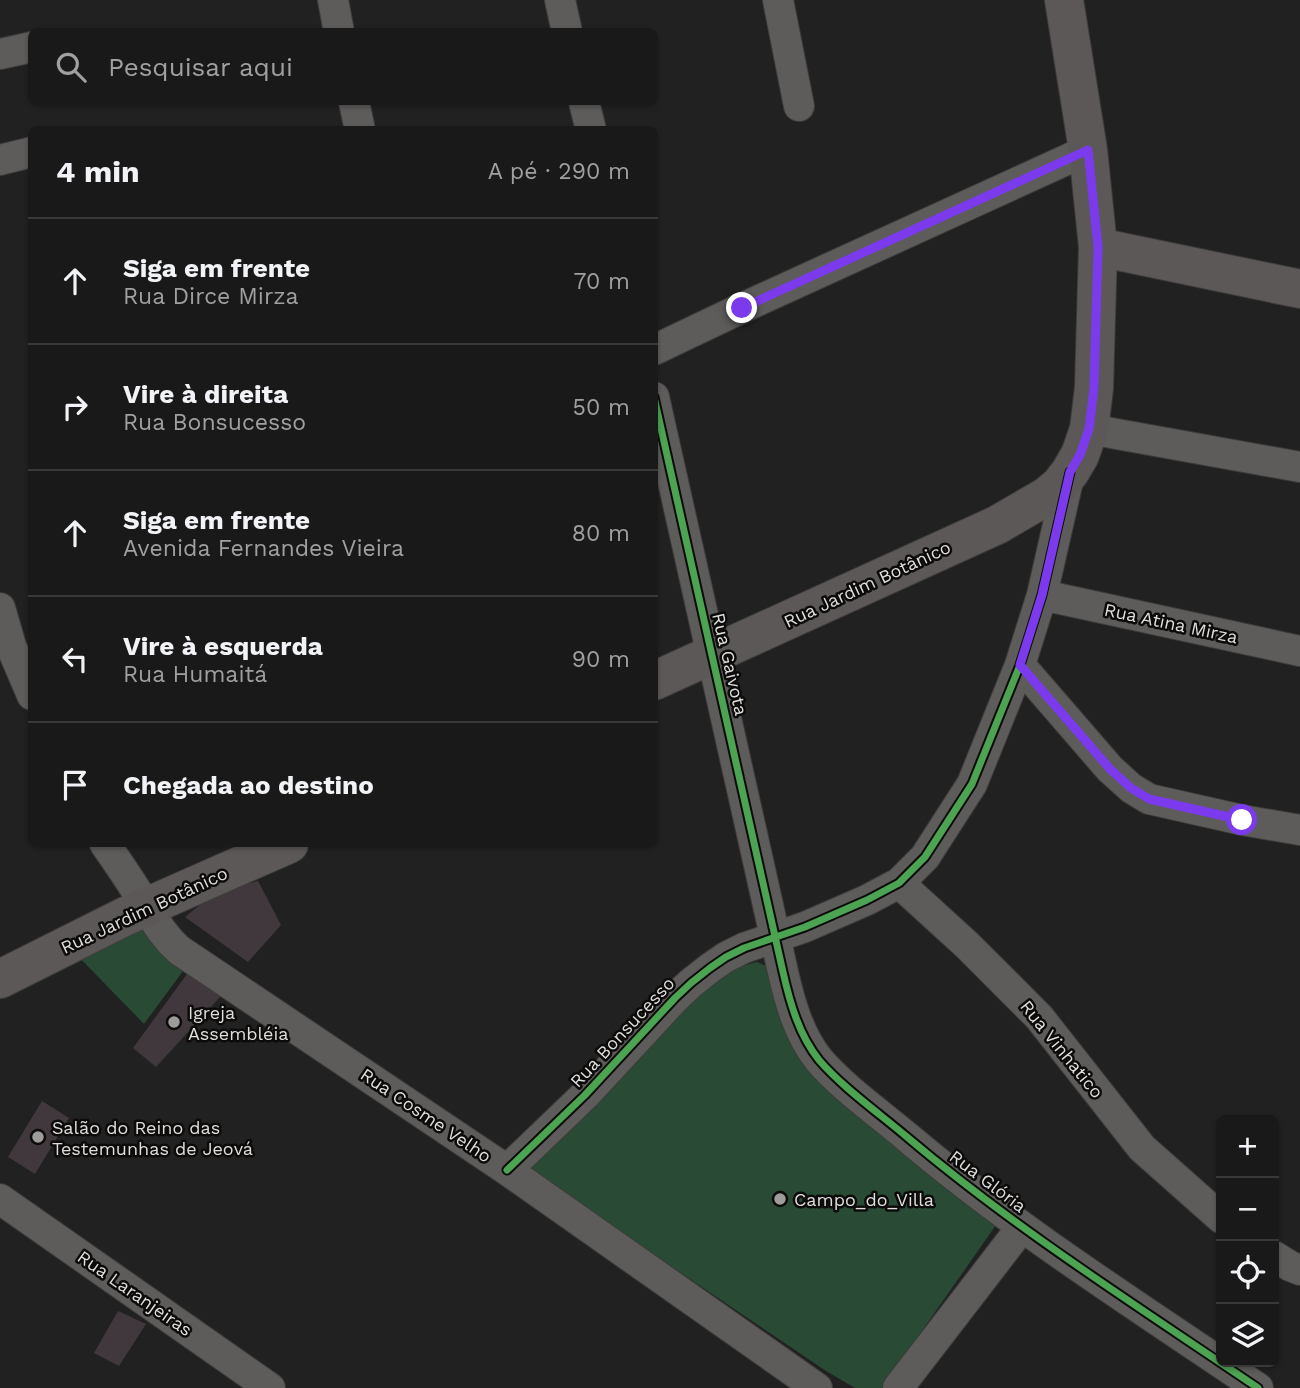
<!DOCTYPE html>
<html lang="pt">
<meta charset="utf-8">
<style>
:root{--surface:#1a1919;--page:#272626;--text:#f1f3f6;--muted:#9fa0a2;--line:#383838}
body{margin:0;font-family:"Work Sans",sans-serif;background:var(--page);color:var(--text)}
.controls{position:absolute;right:21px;bottom:21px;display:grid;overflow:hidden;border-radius:10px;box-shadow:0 2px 5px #0004}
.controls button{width:63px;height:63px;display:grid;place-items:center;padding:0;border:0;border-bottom:2px solid var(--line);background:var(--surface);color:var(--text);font:35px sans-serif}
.stop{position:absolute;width:21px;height:21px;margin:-16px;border:5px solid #7c3aed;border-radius:50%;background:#fff}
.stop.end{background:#7c3aed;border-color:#fff;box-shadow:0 2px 7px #0008}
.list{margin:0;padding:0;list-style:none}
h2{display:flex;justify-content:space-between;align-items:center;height:91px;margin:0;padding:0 28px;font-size:30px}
h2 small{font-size:23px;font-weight:400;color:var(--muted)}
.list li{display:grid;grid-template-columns:46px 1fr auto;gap:21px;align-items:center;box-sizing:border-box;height:126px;padding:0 28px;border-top:2px solid var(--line)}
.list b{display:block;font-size:26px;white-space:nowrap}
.list p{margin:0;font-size:23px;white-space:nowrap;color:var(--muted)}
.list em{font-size:23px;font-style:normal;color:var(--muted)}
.icon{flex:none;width:38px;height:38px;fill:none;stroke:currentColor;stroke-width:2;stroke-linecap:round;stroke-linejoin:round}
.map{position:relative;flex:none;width:1300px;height:1388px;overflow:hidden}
.search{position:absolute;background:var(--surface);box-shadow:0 2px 5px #0004;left:28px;top:28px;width:630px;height:77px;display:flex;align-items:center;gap:18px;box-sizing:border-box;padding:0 24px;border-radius:10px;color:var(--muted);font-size:26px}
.panel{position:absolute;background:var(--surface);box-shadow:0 2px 5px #0004;left:28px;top:126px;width:630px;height:721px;border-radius:10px}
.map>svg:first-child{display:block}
.green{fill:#294a34}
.building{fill:#40383c}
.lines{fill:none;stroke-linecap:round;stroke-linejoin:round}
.street-casing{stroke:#3e3d3c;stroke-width:32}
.secondary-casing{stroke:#3e3d3c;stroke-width:40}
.street{stroke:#5d5c5b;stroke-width:30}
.secondary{stroke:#5d5858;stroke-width:38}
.cycleway-casing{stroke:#0c0b0a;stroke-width:11}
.cycleway{stroke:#4ca352;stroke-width:7}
.route{stroke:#7c3aed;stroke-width:9}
.poi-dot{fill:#9d9c9b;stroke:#0c0b0a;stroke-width:2.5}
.labels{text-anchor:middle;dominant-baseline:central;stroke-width:5;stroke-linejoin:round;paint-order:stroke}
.street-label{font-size:18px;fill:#dfdedd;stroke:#0c0b0a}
.poi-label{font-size:18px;fill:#dfdedd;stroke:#0c0b0a;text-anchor:start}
</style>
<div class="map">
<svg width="1300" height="1388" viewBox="0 0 1300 1388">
<rect width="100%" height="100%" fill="#222121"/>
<path class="green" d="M126,918L200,948L144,1024L71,949Z
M757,962L775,970L816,1046L996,1225L882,1388H855L826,1371L530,1171L529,1159C561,1127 593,1096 626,1064C658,1032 712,970 757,962Z"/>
<path class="building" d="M258,881L281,925L248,962L185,917L205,901L236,887Z
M187,974L213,990L221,996L156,1067L133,1048Z
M42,1101L69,1118L35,1174L8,1157Z
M118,1311L146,1324L119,1366L94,1353Z"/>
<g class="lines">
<g class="street-casing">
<path id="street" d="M333,0L339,32
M560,0L567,32
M778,0L799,106
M0,54L32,47
M354,102L360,130
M584,102L591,130
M0,160L32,152
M654,350L742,308L1088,150
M654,397L783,972C790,1003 799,1035 819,1060C842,1087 880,1114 907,1137C1017,1230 1139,1307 1258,1388
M1089,429L1300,467
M1042,595L1300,651
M0,608L11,646L32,695
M1020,665L1110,769L1131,788L1149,799L1242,820L1300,830
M105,844C119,864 133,884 145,905C156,922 164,937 179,950L507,1170L817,1388
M899,883L967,945L1039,1017L1142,1148L1221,1218
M507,1170L585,1095L675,998L691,983L710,968L726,957L744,948L805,927L867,900L899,883L925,857L972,784L1020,665L1042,595L1070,472
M0,1199L270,1388
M1274,1256L1290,1266L1300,1270
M898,1388L1022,1227"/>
</g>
<g class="secondary-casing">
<path id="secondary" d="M1098,247L1300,289
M654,681L997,525L1047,496L1060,485L1070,472L1080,455L1089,429L1094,388L1098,247L1088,150L1064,0
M0,979L126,916L289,844"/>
</g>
<use href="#street" class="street"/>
<use href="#secondary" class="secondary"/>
<g class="cycleway-casing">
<path id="cycleway" d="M654,397L783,972C790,1003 799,1035 819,1060C842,1087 880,1114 907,1137C1017,1230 1139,1307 1258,1388
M507,1170L585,1095L675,998L691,983L710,968L726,957L744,948L805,927L867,900L899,883L925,857L972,784L1020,665L1042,595L1070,472"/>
</g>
<use href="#cycleway" class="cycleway"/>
</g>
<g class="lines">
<path class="route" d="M742,308L1088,150L1098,247L1094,388L1089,429L1080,455L1070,472L1042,595L1020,665L1110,769L1131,788L1149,799L1242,820"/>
</g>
<g class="poi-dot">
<circle cx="174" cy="1022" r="7"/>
<circle cx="38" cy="1137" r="7"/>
<circle cx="780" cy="1199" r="7"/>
</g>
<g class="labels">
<g class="street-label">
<text transform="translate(867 584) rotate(-25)">Rua Jardim Botânico</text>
<text transform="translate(1171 623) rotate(12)">Rua Atina Mirza</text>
<text transform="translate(730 664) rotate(77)">Rua Gaivota</text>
<text transform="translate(144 910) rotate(-25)">Rua Jardim Botânico</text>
<text transform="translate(622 1032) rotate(-47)">Rua Bonsucesso</text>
<text transform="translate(1062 1049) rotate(51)">Rua Vinhatico</text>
<text transform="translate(426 1115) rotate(34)">Rua Cosme Velho</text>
<text transform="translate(988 1181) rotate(37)">Rua Glória</text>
<text transform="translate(135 1293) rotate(35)">Rua Laranjeiras</text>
</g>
<g class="poi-label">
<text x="188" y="1012">Igreja<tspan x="188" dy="21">Assembléia</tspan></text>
<text x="52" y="1127">Salão do Reino das<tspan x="52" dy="21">Testemunhas de Jeová</tspan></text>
<text x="794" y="1199">Campo_do_Villa</text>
</g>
</g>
</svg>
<div class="controls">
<button>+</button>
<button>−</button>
<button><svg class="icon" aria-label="locate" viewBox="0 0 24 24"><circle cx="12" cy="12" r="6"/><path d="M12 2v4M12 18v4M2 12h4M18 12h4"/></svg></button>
<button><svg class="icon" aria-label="layers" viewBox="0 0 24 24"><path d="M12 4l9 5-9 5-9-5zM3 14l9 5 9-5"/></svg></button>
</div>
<div class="stop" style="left:1242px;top:820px"></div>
<div class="stop end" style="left:742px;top:308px"></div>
<div class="search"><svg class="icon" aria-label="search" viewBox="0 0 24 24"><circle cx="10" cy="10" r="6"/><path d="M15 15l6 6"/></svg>Pesquisar aqui</div>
<section class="panel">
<h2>4 min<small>A pé · 290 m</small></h2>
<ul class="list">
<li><svg class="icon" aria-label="ahead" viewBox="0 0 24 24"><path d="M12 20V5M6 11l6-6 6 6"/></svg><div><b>Siga em frente</b><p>Rua Dirce Mirza</p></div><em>70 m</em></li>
<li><svg class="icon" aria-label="right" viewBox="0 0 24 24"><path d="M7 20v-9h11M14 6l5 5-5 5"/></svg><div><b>Vire à direita</b><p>Rua Bonsucesso</p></div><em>50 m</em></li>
<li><svg class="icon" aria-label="ahead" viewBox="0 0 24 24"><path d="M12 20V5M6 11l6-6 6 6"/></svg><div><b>Siga em frente</b><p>Avenida Fernandes Vieira</p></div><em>80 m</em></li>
<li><svg class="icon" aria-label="left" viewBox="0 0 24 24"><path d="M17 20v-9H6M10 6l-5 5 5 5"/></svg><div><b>Vire à esquerda</b><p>Rua Humaitá</p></div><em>90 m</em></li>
<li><svg class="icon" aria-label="arrive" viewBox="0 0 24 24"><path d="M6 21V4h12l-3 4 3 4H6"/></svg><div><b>Chegada ao destino</b></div></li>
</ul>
</section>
</div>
